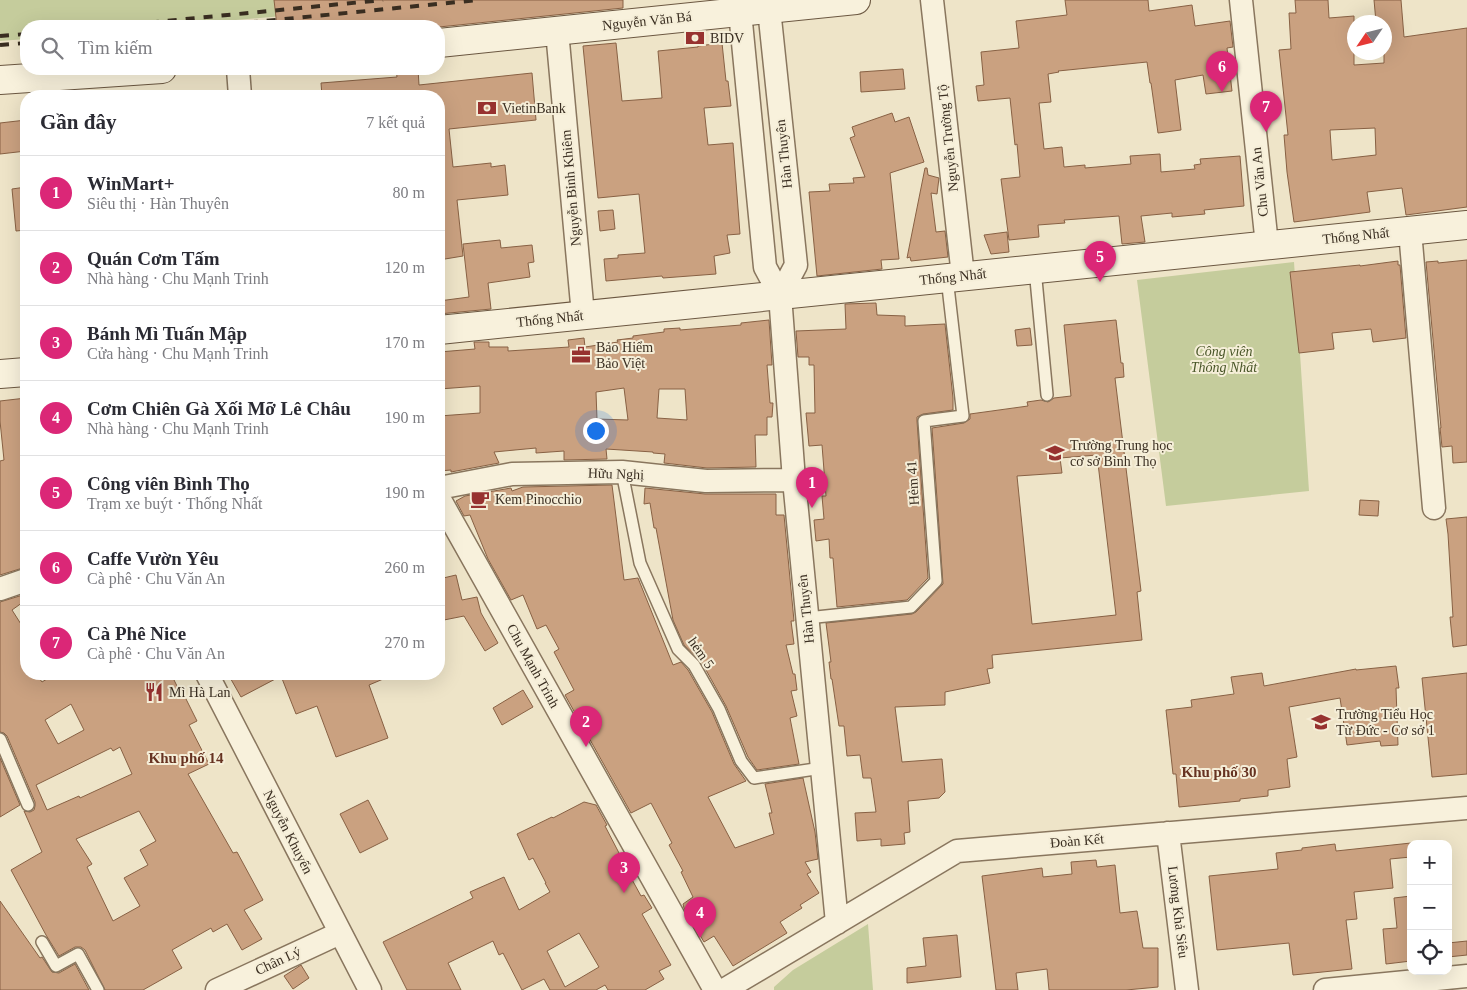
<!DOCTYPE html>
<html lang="vi">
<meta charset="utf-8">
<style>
:root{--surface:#fff;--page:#f2f2f3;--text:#2b2b33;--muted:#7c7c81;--line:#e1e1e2;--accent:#db2777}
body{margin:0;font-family:Georgia,serif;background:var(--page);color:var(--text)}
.controls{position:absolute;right:15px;bottom:15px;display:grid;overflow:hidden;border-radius:10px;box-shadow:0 5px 20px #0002}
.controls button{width:45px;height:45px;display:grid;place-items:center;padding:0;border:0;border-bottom:1px solid var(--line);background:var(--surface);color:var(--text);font:25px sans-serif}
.compass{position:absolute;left:1347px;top:15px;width:45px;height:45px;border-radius:50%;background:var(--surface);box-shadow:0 5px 20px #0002;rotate:235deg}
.you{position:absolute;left:595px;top:430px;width:18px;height:18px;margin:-12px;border:4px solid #fff;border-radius:50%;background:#1a73e8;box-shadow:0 0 0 8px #1a73e833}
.badge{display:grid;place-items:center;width:32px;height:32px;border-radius:50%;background:var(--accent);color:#fff;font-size:16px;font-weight:700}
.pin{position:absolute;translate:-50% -41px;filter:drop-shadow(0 1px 2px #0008)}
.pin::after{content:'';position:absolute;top:26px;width:18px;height:15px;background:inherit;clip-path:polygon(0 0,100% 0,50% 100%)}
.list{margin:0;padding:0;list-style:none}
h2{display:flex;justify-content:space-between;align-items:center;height:65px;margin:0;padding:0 20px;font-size:21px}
h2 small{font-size:16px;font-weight:400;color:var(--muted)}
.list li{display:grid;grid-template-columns:32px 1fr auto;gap:15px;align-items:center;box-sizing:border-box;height:75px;padding:0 20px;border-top:1px solid var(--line)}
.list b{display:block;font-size:19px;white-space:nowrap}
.list p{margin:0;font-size:16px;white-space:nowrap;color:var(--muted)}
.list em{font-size:16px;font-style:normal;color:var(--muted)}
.icon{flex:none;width:28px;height:28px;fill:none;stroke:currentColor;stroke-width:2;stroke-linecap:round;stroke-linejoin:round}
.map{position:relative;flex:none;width:1467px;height:990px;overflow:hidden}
.search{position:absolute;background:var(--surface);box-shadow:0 5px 20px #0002;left:20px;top:20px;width:425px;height:55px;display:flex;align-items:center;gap:12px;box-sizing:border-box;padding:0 18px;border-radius:20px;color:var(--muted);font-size:19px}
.panel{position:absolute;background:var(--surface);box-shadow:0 5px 20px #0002;left:20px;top:90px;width:425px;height:590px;border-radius:20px}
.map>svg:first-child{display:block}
.green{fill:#c5cc9c}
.building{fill:#caa180;stroke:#886144;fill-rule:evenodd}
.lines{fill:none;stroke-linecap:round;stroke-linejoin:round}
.lane-casing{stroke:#89765e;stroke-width:14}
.street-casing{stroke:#89765e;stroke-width:25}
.secondary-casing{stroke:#6b5741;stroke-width:30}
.lane{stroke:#f8f1dc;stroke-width:11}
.street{stroke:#f8f1dc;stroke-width:22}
.secondary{stroke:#f8f1dc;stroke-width:28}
.rail{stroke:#3a2e21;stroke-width:4;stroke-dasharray:9 9;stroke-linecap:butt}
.labels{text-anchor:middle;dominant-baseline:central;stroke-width:4;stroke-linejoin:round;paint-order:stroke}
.street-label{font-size:14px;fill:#3a2e21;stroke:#f5eed8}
.poi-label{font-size:14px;fill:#3a2e21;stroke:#f5eed8;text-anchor:start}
.park-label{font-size:14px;font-style:italic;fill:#495628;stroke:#f5eed8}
.neighbourhood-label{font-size:15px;font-weight:bold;fill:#663221;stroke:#f5eed8}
</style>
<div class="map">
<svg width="1467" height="990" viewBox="0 0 1467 990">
<rect width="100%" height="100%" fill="#eee4c8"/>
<path class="green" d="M0,0H468L167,26H26V39L0,41Z
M1294,262L1309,491L1166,506L1137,280Z
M868,924L873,990H774V987L793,970Z"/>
<path class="building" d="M274,0H623V8L439,27V26H277Z
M1065,0H1148L1149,11L1192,5L1195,26L1230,21L1233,47L1227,48L1232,91L1206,94L1203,75L1175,80L1181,130L1158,133L1151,83H1150L1147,62L1058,71L1059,72L1048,74L1051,102L1039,103L1044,149L1062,147L1064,167L1085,165V168L1131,164L1130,156L1160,154L1161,172L1195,169L1194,165L1201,164L1200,159L1240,156L1244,206L1204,210L1205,214L1172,217V213L1141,216L1145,242L1122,244L1119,216L1064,220L1065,223L1038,225L1039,237L1009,240L1001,179L1020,177L1017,144L1015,145L1010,98L978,101L976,86L984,85L981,52L1019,48L1016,21L1067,15Z
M1295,0H1328L1329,18L1354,16V65L1384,63V22H1376L1374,0H1401L1404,37L1467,28V207L1406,215L1402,188L1367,192L1370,212L1294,222L1287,172L1284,135H1288L1279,50L1291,49L1289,13H1296ZM1375,128L1376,155L1332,160L1330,130Z
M616,43L622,101L662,98L658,51L698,47V46L722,43L726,81H728L731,106L704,108L708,145L733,143L740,234L727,235L730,253L714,256L716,274L663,278L662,276L606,281L604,259L618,258V255L645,253L639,194L598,198L583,46Z
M396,69H418L419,85L532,73L536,120L449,129L453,167L491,163V167L505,165L508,195L457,200L463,256L439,260V96H322L321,83L397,77Z
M903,69L905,89L861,92L860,72Z
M892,113L895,122L909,117L924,162L890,173L899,259L881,260L882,269L817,276L809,192L830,191L829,184L854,183L853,178L865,177L850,138L855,136L852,127Z
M26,120V151L0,154V123Z
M925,168H927L928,175L939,178L937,194L931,193L936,232L945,231L948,257L911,261L910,257L907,258Z
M26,187V230L16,231L12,189Z
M613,210L615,229L600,231L598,211Z
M1007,232L1009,252L991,254L984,235Z
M500,240L501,248L532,245L534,262L528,263L530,277L488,283L491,309L439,314V301L469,297L463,244Z
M1467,260V462L1453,463L1452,446L1442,447L1440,428H1441L1426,262L1438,261V263Z
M1398,261V265H1400L1406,338L1373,342L1371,329L1332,333L1334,349L1299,353L1290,272L1360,265V266Z
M876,303L877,315L905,316V326L945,324L953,398V410L923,414L917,417V421L928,578L907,600L837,607L833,558H830L829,539L816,541L814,520L824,519L822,496H826L822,445L809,446L806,413H815L814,365H809V357H798L796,331L846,329L845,304Z
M769,320L772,365H767L770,403H773L772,417H767V435H755L756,467L707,468L664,463L665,454L653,453V452L606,449L607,459L564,460V451L536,453V448L494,452L499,463L451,472V470L439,471V416L480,413V386L439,389V352L475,349L474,342H489V347H508V351L569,347L568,340L584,338L585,347L618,342L617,340L633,338V336L664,332V329L680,328V330L741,325V323ZM624,388L628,420L597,419L596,392ZM659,389H685L687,420L657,418Z
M1116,320L1121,363H1123L1124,377L1115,378L1141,591L1137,592L1142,640L992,655L993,668L987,669L990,683L945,692V705L895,707L902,762L942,759L945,792L939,798L908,801L910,832L904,833L905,844L881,846V839L857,841L855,813L876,812L871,778H863L860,755L847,756L844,726H839L832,679H831L829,662H831L826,623L912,614L916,612L943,584L932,428L964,423L970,419V414L1028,406L1027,402L1041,400L1048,402L1054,398L1071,396L1064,325ZM1097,455L1116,615L1032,624L1017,476L1062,473L1060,458Z
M1030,328L1032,345L1017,346L1015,330Z
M26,398V567L0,575V461L4,460L0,421V401Z
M612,485L624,580L638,578L673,665L681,662L688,670L712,712L734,764L746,781L708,797L735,848L774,834L769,813H772L765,784L803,778L815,832L818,859L805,862L811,872L807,874L819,893L800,905L802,908L780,922L787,933L733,966L714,936L704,942L684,908L683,904L693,897L681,872L683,871L669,845L672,843L651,803L631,813L565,695L574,690L554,652L559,649L546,625L537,629L523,595L511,600L488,559L470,515L464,516L456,501L465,496L511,488L512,491L523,487Z
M645,488L705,494H776V515H784L794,621H791L794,644L786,645L793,674H795L797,690L791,691L797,716L790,718L799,764L757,770L748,757L726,706L701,661L684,645L673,620L656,528H654L650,503L644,504Z
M1360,500L1379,501L1378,516L1359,515Z
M1467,517V645L1453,647L1450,617H1453L1448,534L1446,519Z
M456,575L462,600L477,597L481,613L498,643L485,651L464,616L439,621V579Z
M26,594V600L12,610L26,632V674H36L42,682L55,674H171L180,692L182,691L197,721L189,725L209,764L188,774L233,853L237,852L263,900L244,910L262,939L242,950L227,924L213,932L211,928L172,950L182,968L143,990H105L85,950L81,947H75L59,956L46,935L11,870L42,852L24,811L30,812L34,810L35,806V802L7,736L4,733L0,732V602ZM71,704L84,730L58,744L45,720ZM120,747L132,774L80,798L79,796L47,810L36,785L111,748L113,751ZM139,811L156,841L140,850L148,865L124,878L140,906L113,921L87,867L92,864L76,839Z
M1396,666L1399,688H1396L1398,745L1381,746L1380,741L1347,745L1340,698L1289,707L1297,757L1287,759L1290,787L1268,790V796L1240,799V801L1179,807L1176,774H1173L1166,710L1192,707L1191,700L1234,694L1231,677L1262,673L1264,686L1356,669V670Z
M1467,673V774L1432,777L1422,678Z
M228,674H395L369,685L388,738L336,757L317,706L296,714L281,676L241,697Z
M523,690L533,707L502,725L493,708Z
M0,758L20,805L0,817Z
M368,800L388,839L360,853L340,814Z
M584,802L596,805L607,825L605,826L619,853L618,854L641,896L644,895L652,908L642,914L671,965L659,971L664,979L645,990H608L605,985L596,990H550L544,979L522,990L503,953L499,955L493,941L448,963L461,990H407L383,942L473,898L470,892L504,877L519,910L550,892L545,883H546L533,858L529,860L517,834L552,817L553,818ZM579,933L599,967L565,987L547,951Z
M1411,843V857L1390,859L1393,888L1354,892L1357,919L1346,920L1352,969L1293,975L1289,943L1217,950L1209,876L1278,869L1276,853L1302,850V848L1335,844L1336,851Z
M1096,860L1097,867L1115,865L1120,913L1137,911L1143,948H1158V987L1126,990H1049L1047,969L1016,973L1018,990H996L982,876L1042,868L1043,877L1072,874L1071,862Z
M1411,896V961L1386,964L1383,929L1397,928L1394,898Z
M0,901L40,958L42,957L52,972L59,973L75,964L89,990H0Z
M957,935L961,977L907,983V968L926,966L923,938Z
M1467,941V955L1448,957V943Z
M301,965L309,978L293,989L284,976Z"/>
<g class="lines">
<g class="lane-casing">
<path id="lane" d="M1035,269L1047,395
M622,472L640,563L678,649L694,665L719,709L741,761L754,778L822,768
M807,618L911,607L936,581L924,421L963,416L947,278
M0,739L28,805
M42,942L56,966L78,954L98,990"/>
</g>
<g class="street-casing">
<path id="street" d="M932,0L963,276
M1241,0L1267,245
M769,9L796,265L780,295
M740,12L765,267L780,295L794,480L837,923
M557,31L583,315
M238,69L240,96
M1410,231L1434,508
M439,488L512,474L622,472L706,481L794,480
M439,498L715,990
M0,589L26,580
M207,674L370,990
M1168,833L1187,990
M217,990L340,933
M724,990L957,851L1467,808
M1325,990L1467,976"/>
</g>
<g class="secondary-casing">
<path id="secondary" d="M439,43L856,0
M0,80L162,69
M439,330L1467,225
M0,374L26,372"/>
</g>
<use href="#lane" class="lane"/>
<use href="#street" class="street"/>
<use href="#secondary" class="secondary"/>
<path class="rail" d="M114,26L383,0
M213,26L479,0
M0,36L26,34
M0,45L26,43"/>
</g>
<defs>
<g id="bank-bare" transform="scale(1.5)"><path d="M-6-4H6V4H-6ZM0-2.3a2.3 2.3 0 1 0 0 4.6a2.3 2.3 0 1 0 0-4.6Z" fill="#97322f" stroke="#f5eed8" stroke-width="2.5" paint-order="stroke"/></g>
<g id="office-bare" transform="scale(1.5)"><path d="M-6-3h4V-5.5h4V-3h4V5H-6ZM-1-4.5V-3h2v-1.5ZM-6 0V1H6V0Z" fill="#97322f" stroke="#f5eed8" stroke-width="2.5" paint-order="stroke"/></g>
<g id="school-bare" transform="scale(1.5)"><path d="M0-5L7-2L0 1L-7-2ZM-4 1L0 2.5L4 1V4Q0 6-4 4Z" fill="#97322f" stroke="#f5eed8" stroke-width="2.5" paint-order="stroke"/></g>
<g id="cafe-bare" transform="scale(1.5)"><path d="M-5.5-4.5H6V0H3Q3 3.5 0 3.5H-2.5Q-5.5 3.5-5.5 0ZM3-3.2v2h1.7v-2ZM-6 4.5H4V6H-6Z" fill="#97322f" stroke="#f5eed8" stroke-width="2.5" paint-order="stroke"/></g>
<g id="restaurant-bare" transform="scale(1.5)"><path d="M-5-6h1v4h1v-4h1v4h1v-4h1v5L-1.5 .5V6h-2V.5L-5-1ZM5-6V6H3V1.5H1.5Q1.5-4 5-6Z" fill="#97322f" stroke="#f5eed8" stroke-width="2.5" paint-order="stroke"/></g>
</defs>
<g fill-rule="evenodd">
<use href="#bank-bare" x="695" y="38"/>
<use href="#bank-bare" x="487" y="108"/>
<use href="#office-bare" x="581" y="355"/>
<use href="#school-bare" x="1055" y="453"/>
<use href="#cafe-bare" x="480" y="499"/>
<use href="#restaurant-bare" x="154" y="692"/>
<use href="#school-bare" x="1321" y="722"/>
</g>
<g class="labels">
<g class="street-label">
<text transform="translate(647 21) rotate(-6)">Nguyễn Văn Bá</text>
<text transform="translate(948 138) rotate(-96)">Nguyễn Trường Tộ</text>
<text transform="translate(784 154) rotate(-96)">Hàn Thuyên</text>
<text transform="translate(1260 182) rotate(-96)">Chu Văn An</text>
<text transform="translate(571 188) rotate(-95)">Nguyễn Bỉnh Khiêm</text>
<text transform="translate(1356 236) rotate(-6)">Thống Nhất</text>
<text transform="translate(953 277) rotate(-6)">Thống Nhất</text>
<text transform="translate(550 319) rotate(-6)">Thống Nhất</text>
<text transform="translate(616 474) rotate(2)">Hữu Nghị</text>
<text transform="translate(913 483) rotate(-94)">Hẻm 41</text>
<text transform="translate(806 609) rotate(-96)">Hàn Thuyên</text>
<text transform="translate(701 653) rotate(55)">hẻm 5</text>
<text transform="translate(533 666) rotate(61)">Chu Mạnh Trinh</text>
<text transform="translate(288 832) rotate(63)">Nguyễn Khuyến</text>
<text transform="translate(1077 841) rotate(-5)">Đoàn Kết</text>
<text transform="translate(1178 912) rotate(83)">Lương Khả Siêu</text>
<text transform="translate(278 961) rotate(-25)">Chân Lý</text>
</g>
<g class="poi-label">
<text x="710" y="38">BIDV</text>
<text x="502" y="108">VietinBank</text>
<text x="596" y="347">Bảo Hiểm<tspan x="596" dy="16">Bảo Việt</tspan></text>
<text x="1070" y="445">Trường Trung học<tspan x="1070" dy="16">cơ sở Bình Thọ</tspan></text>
<text x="495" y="499">Kem Pinocchio</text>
<text x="169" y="692">Mì Hà Lan</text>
<text x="1336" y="714">Trường Tiểu Học<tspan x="1336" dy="16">Từ Đức - Cơ sở 1</tspan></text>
</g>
<g class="park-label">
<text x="1224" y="351">Công viên<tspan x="1224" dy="16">Thống Nhất</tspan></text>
</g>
<g class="neighbourhood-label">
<text x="186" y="758">Khu phố 14</text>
<text x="1219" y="772">Khu phố 30</text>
</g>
</g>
</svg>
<div class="controls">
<button>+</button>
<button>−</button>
<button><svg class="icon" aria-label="locate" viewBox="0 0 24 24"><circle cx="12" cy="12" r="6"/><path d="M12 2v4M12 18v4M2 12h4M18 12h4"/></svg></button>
</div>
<svg class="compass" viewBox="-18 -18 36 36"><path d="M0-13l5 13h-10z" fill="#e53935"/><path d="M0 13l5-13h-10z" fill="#7c7c81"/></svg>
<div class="you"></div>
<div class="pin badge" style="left:812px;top:508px">1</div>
<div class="pin badge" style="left:586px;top:747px">2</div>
<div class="pin badge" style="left:624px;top:893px">3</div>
<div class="pin badge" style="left:700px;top:938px">4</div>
<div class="pin badge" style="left:1100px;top:282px">5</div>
<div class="pin badge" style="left:1222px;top:92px">6</div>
<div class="pin badge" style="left:1266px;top:132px">7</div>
<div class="search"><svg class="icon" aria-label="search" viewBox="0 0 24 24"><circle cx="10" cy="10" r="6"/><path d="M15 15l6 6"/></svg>Tìm kiếm</div>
<section class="panel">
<h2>Gần đây<small>7 kết quả</small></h2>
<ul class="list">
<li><span class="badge">1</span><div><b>WinMart+</b><p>Siêu thị · Hàn Thuyên</p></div><em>80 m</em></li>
<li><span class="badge">2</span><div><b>Quán Cơm Tấm</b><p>Nhà hàng · Chu Mạnh Trinh</p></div><em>120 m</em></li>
<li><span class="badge">3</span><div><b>Bánh Mì Tuấn Mập</b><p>Cửa hàng · Chu Mạnh Trinh</p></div><em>170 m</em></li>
<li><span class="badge">4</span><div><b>Cơm Chiên Gà Xối Mỡ Lê Châu</b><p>Nhà hàng · Chu Mạnh Trinh</p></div><em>190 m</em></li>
<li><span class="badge">5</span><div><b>Công viên Bình Thọ</b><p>Trạm xe buýt · Thống Nhất</p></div><em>190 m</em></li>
<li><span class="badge">6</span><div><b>Caffe Vườn Yêu</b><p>Cà phê · Chu Văn An</p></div><em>260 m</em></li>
<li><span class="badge">7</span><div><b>Cà Phê Nice</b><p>Cà phê · Chu Văn An</p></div><em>270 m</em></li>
</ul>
</section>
</div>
